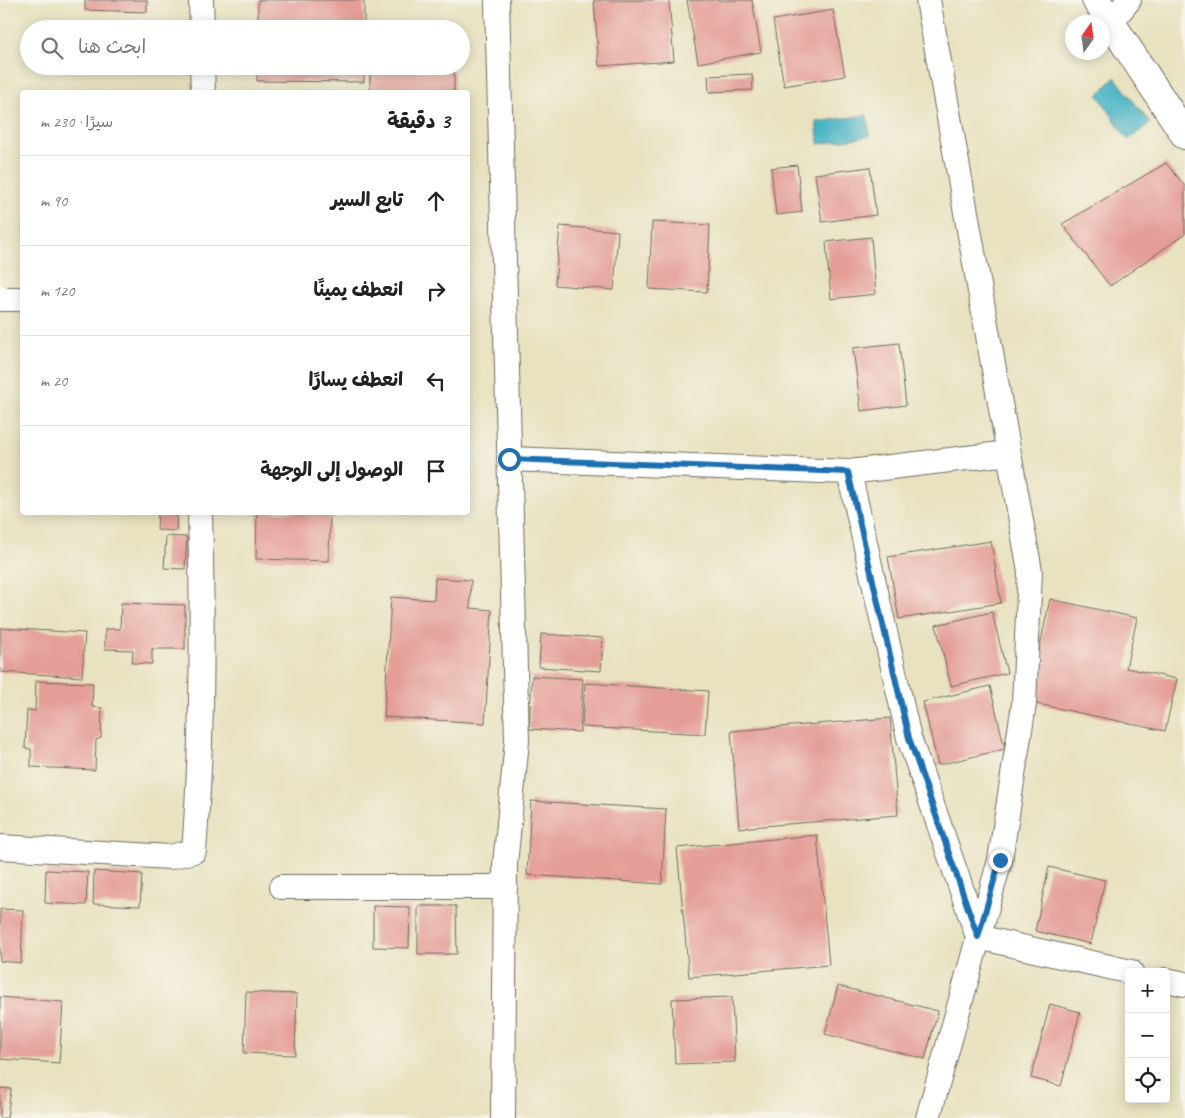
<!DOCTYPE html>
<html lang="ar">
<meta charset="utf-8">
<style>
:root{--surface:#fff;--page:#f6f6f6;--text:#222;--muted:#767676;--line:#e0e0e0}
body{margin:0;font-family:Caveat,"Playpen Sans Arabic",sans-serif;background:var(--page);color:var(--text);direction:rtl}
.controls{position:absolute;right:15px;bottom:15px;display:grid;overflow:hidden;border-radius:5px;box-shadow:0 2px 12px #0003}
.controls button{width:45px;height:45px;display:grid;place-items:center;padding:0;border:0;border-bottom:1px solid var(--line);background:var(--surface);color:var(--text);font:25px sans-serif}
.compass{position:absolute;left:1065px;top:15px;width:45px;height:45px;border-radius:50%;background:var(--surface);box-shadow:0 2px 12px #0003;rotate:14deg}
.stop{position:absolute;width:15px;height:15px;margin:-11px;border:4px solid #1f6fb2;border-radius:50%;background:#fff}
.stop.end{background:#1f6fb2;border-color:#fff;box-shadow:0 1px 5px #0008}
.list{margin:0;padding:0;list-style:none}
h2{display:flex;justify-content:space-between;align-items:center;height:65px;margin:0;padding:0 20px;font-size:21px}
h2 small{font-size:16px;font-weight:400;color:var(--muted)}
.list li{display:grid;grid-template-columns:32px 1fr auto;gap:15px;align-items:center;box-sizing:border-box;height:90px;padding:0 20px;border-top:1px solid var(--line)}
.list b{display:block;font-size:19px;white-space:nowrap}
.list em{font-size:16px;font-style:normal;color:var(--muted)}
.icon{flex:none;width:28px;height:28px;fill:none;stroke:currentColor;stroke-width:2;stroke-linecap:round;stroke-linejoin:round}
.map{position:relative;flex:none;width:1185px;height:1118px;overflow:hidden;direction:ltr}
.search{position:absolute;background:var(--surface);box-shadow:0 2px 12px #0003;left:20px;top:20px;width:450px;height:55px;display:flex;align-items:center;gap:12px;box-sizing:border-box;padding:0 18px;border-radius:28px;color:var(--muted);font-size:19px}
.panel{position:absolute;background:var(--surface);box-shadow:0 2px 12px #0003;left:20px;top:90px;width:450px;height:425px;border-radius:5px;direction:rtl}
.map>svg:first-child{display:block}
.water{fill:#47b3c4;stroke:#396f78}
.building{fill:#e49e97}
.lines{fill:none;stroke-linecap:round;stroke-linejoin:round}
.street-casing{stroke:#6d6b5f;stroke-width:26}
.secondary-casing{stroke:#6d6b5f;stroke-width:30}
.street{stroke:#fff;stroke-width:24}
.secondary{stroke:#fff;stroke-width:28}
.route{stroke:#1f6fb2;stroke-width:6}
</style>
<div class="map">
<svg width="1185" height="1118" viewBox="0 0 1185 1118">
<rect width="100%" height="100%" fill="#f7f3e8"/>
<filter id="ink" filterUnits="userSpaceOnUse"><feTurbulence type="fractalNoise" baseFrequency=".02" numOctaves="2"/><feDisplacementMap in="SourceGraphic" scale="10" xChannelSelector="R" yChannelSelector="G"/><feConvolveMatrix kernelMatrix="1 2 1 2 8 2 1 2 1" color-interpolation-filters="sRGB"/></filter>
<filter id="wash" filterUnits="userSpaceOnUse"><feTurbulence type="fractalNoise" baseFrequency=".0096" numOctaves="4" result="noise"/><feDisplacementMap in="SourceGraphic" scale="20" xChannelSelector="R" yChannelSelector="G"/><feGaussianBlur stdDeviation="1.12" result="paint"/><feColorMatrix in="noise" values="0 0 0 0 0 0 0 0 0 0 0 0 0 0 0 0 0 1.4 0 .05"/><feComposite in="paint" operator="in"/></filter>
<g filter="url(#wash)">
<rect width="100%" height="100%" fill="#e8e2c0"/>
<path class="water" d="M1115,77L1150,123L1128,140L1098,95Z
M867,115L870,136L819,144L816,122Z"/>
<g id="blocks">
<path class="building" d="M85,0H147V12L85,10Z
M258,0H364V29H258Z
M594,0H669L674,61L599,66Z
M687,0H752L761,52L698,63Z
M833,10L845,76L784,86L773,20Z
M257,66H364V82L257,81Z
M370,70L454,71V92H370Z
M752,74L753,90L709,92L708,76Z
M1166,163L1185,186V234L1110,286L1062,224Z
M797,165L802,212L776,215L771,168Z
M870,167L876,215L822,222L815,174Z
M652,222L710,225L707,292L649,289Z
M560,226L618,231L614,290L555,285Z
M871,237L876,294L831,299L826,242Z
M899,343L906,405L861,411L853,348Z
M158,512H177L176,531L157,530Z
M257,512H330L329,561L256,559Z
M166,536L187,537L185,569L164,568Z
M991,541L1001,603L899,619L888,557Z
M435,578L471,580L470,608L492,610L485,723L384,717L391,597L434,600Z
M1050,599L1137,618L1126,668L1177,679L1165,731L1028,702Z
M121,603L185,605V649H152V664L132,663L133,650L105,649V629H120Z
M992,612L1007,673L951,686L936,625Z
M0,628L85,633L82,677L0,672Z
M541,634L603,638L601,671L539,667Z
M532,676L583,679L580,732L529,729Z
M36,681L93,683L92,707L102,708L101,738L96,740L95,770L31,767V749L25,748L27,710L35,711Z
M585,683L708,691L705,734L582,727Z
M990,686L1005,749L938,765L923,702Z
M890,718L898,815L739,828L731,731Z
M531,801L666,809L662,884L527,875Z
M817,835L829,965L689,977L677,848Z
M1049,867L1105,880L1091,944L1035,931Z
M46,870L88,872L86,905L45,903Z
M94,871L142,874L140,906L93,904Z
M373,906L410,907L409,948L373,947Z
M418,906H456L457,954H418Z
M0,909L23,910L21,963L0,961Z
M838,986L938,1011L925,1059L825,1034Z
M246,992L297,994L295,1055L244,1053Z
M0,997L63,1002L59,1063L0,1059Z
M732,997L735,1062L675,1064L672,999Z
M1050,1004L1080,1012L1061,1086L1031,1078Z
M0,1088L11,1089L7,1118H0Z"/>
</g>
</g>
<g filter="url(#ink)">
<use href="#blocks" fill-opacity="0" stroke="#6d6b5f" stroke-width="1"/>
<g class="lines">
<g class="street-casing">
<path id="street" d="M201,0L202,29
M497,0L517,741L505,865L503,1118
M928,0L1030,571L1024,704L1000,860L928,1118
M1111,22L1129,0
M202,66L203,92
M0,299H22
M1009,453L849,472L909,738L978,937L1131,972
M509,459L849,472
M0,847L170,857L194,851C203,739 203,625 200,512
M282,887H505
M1166,980L1185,984"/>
</g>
<g class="secondary-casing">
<path id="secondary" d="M1096,0L1185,135"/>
</g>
<use href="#street" class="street"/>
<use href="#secondary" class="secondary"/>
</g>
</g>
<g class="lines" filter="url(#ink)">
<path class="route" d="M509,459L848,472L909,738L978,937L1000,860"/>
</g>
</svg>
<div class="controls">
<button>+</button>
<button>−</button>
<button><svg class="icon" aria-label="locate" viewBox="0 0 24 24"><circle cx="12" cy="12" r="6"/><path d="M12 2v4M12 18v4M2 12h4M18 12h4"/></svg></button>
</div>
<svg class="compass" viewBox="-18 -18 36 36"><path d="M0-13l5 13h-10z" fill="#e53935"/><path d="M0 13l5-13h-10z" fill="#767676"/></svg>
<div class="stop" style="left:509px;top:459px"></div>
<div class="stop end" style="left:1000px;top:860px"></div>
<div class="search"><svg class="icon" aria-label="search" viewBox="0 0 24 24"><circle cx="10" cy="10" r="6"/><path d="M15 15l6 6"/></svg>ابحث هنا</div>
<section class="panel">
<h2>3 دقيقة<small>سيرًا · 230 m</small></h2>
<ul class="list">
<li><svg class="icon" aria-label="ahead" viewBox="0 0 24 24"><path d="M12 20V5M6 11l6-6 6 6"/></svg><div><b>تابع السير</b></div><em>90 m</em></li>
<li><svg class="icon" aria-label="right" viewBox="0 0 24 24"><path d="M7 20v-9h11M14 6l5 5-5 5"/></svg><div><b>انعطف يمينًا</b></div><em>120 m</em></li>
<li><svg class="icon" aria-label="left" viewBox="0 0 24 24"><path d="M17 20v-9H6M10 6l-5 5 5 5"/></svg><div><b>انعطف يسارًا</b></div><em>20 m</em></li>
<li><svg class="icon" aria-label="arrive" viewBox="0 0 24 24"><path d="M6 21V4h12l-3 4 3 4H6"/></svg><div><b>الوصول إلى الوجهة</b></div></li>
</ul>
</section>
</div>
